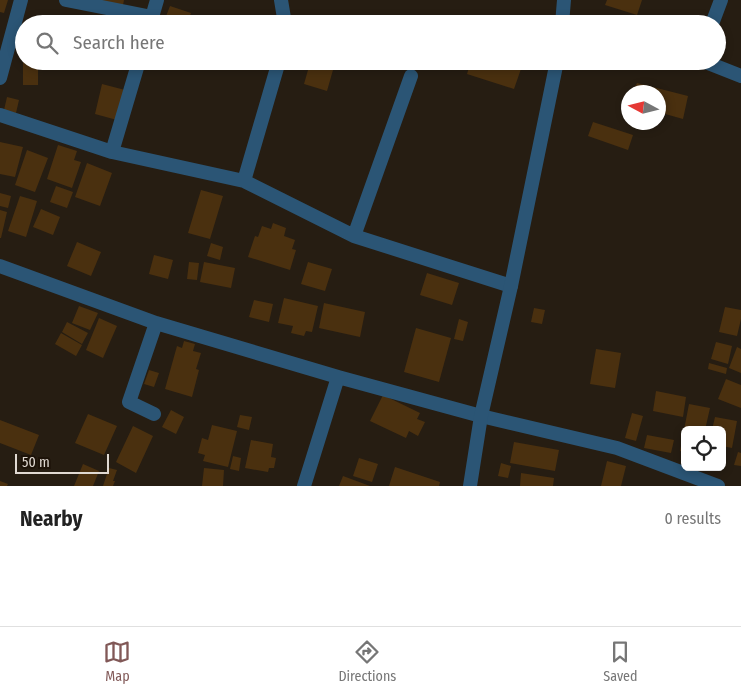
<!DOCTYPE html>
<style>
:root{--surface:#fff;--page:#f6f6f6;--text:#222;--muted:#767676;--line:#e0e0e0;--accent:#815857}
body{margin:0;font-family:"Fira Sans Condensed",sans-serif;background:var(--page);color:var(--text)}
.controls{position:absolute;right:15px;bottom:15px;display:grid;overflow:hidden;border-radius:8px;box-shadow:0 2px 8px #0003}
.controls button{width:45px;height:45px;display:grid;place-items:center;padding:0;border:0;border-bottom:1px solid var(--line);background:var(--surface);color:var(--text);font:25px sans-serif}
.compass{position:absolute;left:621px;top:85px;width:45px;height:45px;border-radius:50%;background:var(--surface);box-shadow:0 2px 8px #0003;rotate:277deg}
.scale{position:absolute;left:15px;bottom:12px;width:94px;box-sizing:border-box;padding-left:5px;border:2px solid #e0d9d2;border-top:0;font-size:14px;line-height:18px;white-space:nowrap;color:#e0d9d2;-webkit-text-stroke:4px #1d1309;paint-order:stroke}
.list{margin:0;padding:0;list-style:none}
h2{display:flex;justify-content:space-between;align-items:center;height:65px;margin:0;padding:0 20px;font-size:21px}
h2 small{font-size:16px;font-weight:400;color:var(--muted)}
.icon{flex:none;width:28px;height:28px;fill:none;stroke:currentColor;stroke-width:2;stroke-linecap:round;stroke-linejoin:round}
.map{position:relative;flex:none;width:741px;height:486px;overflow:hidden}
.search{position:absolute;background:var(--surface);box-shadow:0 2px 8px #0003;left:15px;right:15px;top:15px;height:55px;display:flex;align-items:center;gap:12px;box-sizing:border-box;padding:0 18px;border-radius:28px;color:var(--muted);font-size:19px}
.sheet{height:140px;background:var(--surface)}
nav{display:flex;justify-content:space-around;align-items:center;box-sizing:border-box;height:70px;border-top:1px solid var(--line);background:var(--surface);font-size:14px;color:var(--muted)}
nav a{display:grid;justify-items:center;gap:2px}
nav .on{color:var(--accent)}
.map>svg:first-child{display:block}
.building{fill:#4a300f}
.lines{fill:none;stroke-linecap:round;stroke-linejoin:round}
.minor{stroke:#2b5575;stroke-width:14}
.tertiary{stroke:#2b5575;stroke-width:14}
</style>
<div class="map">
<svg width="741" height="486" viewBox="0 0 741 486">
<rect width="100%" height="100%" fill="#261d12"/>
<path class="building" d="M0,0H8L4,13L0,12Z
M99,0H124L122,10Z
M607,0H642L637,15L605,5Z
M170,6L191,13L187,24H163Z
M471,61H508L522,66L514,89L467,74Z
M23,62H38V85H23Z
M310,63L333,70L327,91L304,84Z
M637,83L688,96L683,119L658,112V92H632Z
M102,84L125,90L117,120L95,114Z
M7,97L19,100L16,113L4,110Z
M593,122L633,135L628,150L588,136Z
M0,142L23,147L15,177L0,174Z
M58,145L77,151L74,160L81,162L72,188L47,179Z
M27,150L48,158L35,192L15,185Z
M87,163L112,173L100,206L75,197Z
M56,186L73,192L67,208L50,202Z
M201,190L223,196L210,239L188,233Z
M0,193L11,196L8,208L0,206Z
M20,196L37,201L26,237L8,231Z
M41,209L60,217L53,235L33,227Z
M0,210L7,212L1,238H0Z
M273,223L286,228L284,236L295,240L292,249L296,250L290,270L248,257L255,236L258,237L262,226L271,229Z
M77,242L101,252L91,276L67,266Z
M211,243L223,247L220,260L207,256Z
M154,255L173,260L168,279L149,274Z
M189,262L199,263L197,280L187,279Z
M204,262L235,268L231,288L200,282Z
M308,262L332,269L325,291L301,284Z
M427,273L459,283L452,305L420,295Z
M284,298L318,306L312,332L306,331L304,336L291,333L293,326L278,323Z
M254,300L273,304L269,322L249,317Z
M324,303L365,312L360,337L319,328Z
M79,306L98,313L90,330L72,323Z
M725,307L741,310V319L737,336L719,332Z
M534,308L545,310L542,324L531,322Z
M99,318L117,326L103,358L86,350Z
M459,319L468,322L463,341L454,339Z
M67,322L88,333L82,344L62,332Z
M416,328L451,338L439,382L404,372Z
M61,333L82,345L76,356L55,344Z
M184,341L195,344L193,351L201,353L196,369L199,370L192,397L165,389L177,346L182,348Z
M716,342L732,346L728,364L711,359Z
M737,347L741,349V373L729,368Z
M596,349L621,353L615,388L590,384Z
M709,363L727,368L726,374L708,369Z
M149,370L159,373L154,387L144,384Z
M726,379L741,385V408L718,399Z
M656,391L686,397L683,417L653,411Z
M383,395L420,413L417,419L425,422L418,436L409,431L406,438L370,421Z
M689,404L710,408L705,430H684Z
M171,410L184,417L176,434L162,427Z
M632,413L643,416L636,441L625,438Z
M88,414L117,426L104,455L75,443Z
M240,415L252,417L249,430L237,427Z
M715,417L737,421L732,448L722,446V430H712Z
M0,420L39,435L31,455L0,443Z
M212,425L237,431L228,467L203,461L205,455L198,453L202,438L208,440Z
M133,426L153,436L136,473L116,462Z
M684,430H685V452L680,451Z
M647,435L674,440L671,453L644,448Z
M251,440L273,444L271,457L276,458L274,468H269L268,472L245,468Z
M514,442L559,450L555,471L510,463Z
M738,452L741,453V466L734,465Z
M233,456L241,458L239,471L230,469Z
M359,458L378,464L372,482L353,476Z
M607,461L626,466L621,486H601Z
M501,463L511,466L508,478L498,476Z
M83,464L99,471L93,486H74Z
M395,467L440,482L439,486H389Z
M109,468L117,470L113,481H115L113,486H103Z
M204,468L224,470L223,486H202Z
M521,473L554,478L553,486H520Z
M343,476L370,486H339Z
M0,481L8,484L7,486H0Z"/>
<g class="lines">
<path class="minor" d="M66,0L152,17
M281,0L285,24
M150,24L157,0
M712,24L721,0
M703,61L741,76
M0,78L21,0
M0,115L112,152L244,181L354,236L511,286
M112,152L139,61
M244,181L279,61
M354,236L411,76
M0,266L156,323L338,377L481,416L617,448L718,486
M154,414L129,402L156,323
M304,486L338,377"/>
<path class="tertiary" d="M562,24L564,0
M470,486L481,416L511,286L557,61"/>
</g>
</svg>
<div class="controls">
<button><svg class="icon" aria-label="locate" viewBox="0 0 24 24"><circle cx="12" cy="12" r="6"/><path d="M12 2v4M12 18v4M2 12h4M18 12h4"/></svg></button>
</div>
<svg class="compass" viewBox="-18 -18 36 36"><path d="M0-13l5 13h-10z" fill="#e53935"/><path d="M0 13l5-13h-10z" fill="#767676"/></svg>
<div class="scale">50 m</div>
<div class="search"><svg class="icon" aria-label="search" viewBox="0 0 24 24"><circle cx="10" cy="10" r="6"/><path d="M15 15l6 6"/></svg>Search here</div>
</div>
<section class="sheet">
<h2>Nearby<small>0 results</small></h2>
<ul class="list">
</ul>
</section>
<nav>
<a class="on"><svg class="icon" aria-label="map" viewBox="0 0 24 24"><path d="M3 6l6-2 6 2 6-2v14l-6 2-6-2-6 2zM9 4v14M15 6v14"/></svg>Map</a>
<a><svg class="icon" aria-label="directions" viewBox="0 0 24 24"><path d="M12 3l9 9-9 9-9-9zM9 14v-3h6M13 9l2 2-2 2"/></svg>Directions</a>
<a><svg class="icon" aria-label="saved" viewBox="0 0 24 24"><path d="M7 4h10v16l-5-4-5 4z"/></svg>Saved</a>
</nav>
